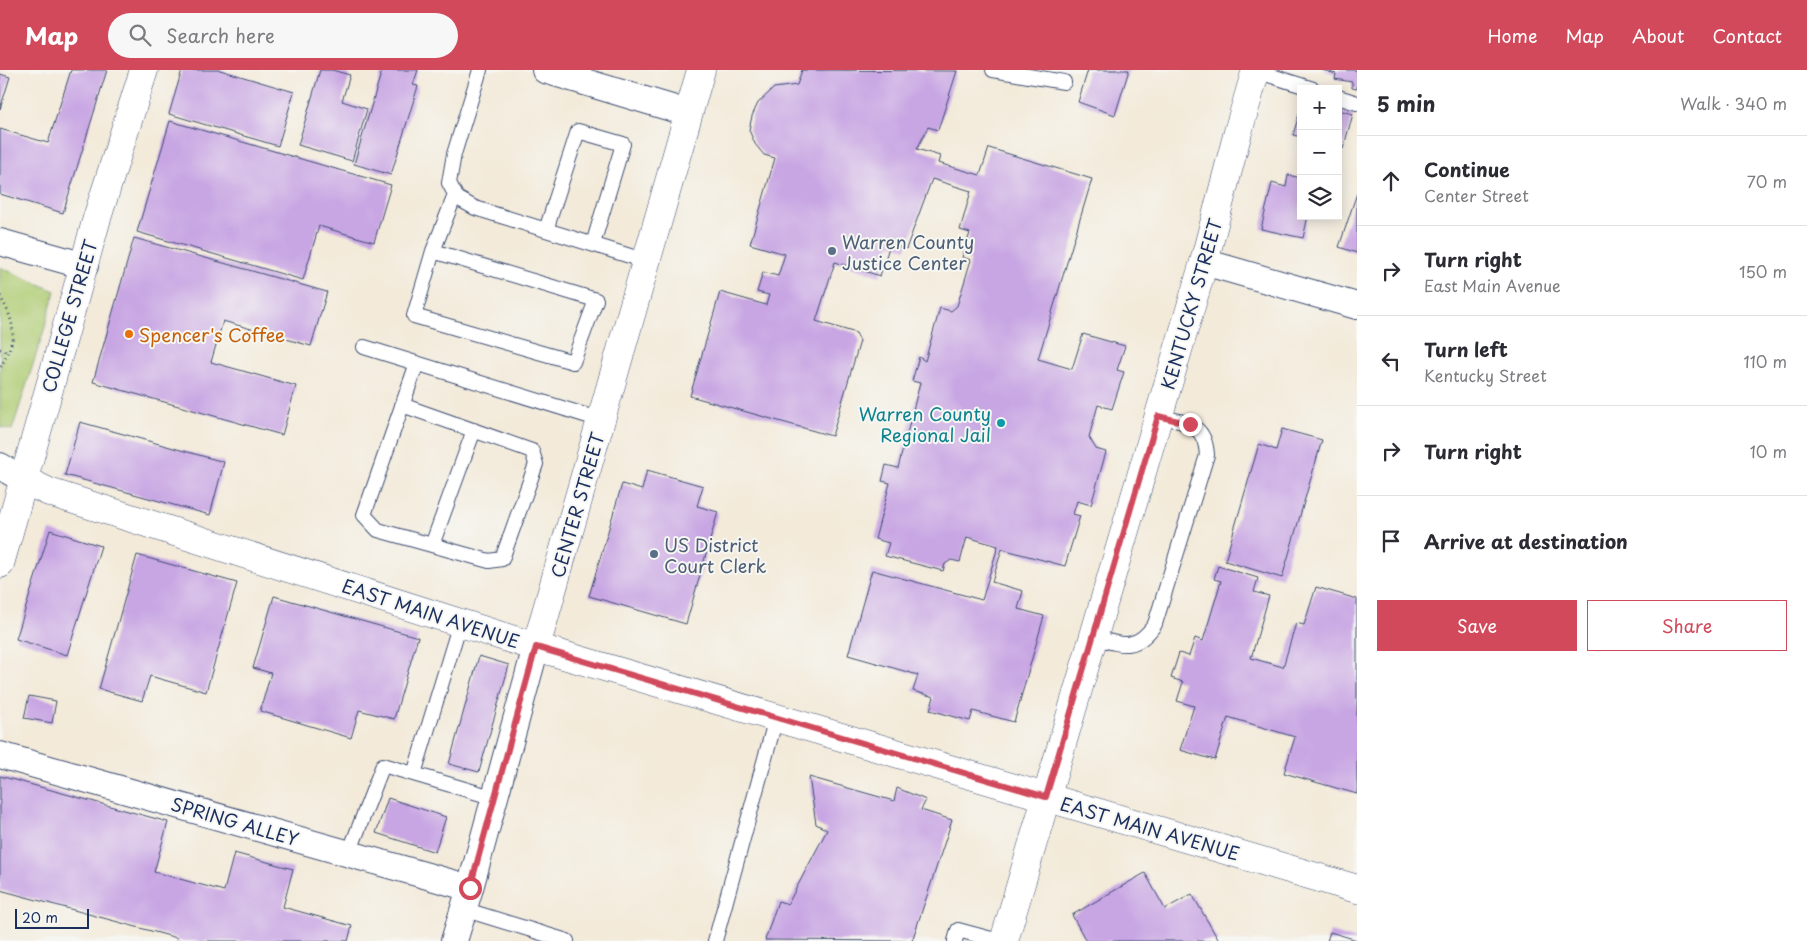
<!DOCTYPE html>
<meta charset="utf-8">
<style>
:root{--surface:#fff;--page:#f7f7f7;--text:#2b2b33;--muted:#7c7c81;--line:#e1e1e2;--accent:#d1495b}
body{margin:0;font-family:"Playpen Sans",sans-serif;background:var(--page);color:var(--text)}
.controls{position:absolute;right:15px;top:15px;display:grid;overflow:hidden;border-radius:0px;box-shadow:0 2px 12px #0003}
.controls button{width:45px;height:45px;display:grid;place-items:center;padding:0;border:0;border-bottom:1px solid var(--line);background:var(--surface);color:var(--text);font:25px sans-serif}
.scale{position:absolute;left:15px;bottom:12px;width:74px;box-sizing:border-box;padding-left:5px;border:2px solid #1b2f5e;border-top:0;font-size:14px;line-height:18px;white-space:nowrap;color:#1b2f5e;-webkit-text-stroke:4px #f6f6f2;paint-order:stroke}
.stop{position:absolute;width:15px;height:15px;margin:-11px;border:4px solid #d1495b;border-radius:50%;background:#fff}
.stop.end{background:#d1495b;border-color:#fff;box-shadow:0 1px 5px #0008}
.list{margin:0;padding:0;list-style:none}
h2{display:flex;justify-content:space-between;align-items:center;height:65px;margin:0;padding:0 20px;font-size:21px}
h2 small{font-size:16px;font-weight:400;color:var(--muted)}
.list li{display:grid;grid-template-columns:32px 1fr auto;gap:15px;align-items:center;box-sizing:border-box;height:90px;padding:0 20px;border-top:1px solid var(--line)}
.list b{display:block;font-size:19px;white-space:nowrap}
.list p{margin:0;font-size:16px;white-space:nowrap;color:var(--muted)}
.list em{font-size:16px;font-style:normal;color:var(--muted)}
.actions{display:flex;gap:10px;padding:15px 20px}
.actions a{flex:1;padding:11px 0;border:1px solid var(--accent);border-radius:0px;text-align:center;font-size:18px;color:var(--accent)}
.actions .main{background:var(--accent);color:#fff}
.icon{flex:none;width:28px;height:28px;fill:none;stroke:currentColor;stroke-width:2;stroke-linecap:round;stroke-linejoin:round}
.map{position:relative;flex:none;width:1357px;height:871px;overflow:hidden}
header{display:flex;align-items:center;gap:30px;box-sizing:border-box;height:70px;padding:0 25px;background:var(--accent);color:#fff}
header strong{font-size:24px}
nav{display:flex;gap:28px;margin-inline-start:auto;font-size:18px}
.search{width:350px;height:45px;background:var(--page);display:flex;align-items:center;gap:12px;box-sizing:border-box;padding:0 18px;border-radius:28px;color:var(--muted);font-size:19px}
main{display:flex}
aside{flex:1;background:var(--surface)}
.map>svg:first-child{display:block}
.park{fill:#afcc73;stroke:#657e68}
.building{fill:#c8a5e3}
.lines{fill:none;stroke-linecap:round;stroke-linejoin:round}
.service-casing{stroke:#3b4b70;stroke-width:16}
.minor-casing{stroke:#3b4b70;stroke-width:28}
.tertiary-casing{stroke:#3b4b70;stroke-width:29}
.primary-casing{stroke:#3b4b70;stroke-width:29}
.path{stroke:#3b4b70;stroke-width:3;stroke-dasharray:1 4;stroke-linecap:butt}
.service{stroke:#fff;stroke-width:14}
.minor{stroke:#fff;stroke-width:26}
.tertiary{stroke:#fff;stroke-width:28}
.primary{stroke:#fff;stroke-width:28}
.route{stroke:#d1495b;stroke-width:6}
.service-dot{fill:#5c6f8a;stroke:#f6f6f2;stroke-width:2}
.food-dot{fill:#e8710a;stroke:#f6f6f2;stroke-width:2}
.culture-dot{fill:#0f9aa8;stroke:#f6f6f2;stroke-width:2}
.labels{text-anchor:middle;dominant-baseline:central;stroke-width:4;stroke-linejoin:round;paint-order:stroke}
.service-label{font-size:18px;fill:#4e5e75;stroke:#f6f6f2;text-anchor:start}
.street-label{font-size:18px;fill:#1b2f5e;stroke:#f6f6f2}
.food-label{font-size:18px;fill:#c56008;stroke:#f6f6f2;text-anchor:start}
.culture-label{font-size:18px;fill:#0d838f;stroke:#f6f6f2;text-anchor:end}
</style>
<header>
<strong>Map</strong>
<div class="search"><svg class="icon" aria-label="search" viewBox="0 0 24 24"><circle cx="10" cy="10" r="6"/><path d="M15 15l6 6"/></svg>Search here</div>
<nav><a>Home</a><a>Map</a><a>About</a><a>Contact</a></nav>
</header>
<main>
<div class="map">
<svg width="1357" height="871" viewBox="0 0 1357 871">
<rect width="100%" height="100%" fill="#f6f6f2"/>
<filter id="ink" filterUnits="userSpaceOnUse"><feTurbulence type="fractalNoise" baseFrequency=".02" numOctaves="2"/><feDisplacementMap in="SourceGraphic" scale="10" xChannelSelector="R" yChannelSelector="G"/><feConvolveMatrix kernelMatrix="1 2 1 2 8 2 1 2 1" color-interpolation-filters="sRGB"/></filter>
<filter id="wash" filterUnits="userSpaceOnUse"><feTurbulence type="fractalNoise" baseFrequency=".0096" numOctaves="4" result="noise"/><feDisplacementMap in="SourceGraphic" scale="20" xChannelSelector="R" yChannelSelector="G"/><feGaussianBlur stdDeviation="1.12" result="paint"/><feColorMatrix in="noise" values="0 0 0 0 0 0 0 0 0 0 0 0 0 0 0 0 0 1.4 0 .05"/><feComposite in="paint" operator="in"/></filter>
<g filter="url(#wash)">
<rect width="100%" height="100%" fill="#f3ead9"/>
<path class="park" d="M0,197L55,221L45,257L12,360L0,357Z"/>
<g id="blocks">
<path class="building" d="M71,0H107L63,143L0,124V59L48,73Z
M182,0H220L294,22L278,76L169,44Z
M320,0H332L350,5L342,31L367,39L352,91L298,75Z
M382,0H418L413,15L418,16L391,105L354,94Z
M802,0L957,1L938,60L928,57L917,79L940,86L938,93L980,105L989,78L1092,109L1038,289L1072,299L1083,264L1125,276L1117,300L1124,302L1112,339L1098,335L1089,367L1096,379L1106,382L1091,435L1077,431L1073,444L1080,446L1065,496L1002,479L992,512L1023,521L1018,539L1044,546L1014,652L973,641L970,651L930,640L934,627L913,621L918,605L848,585L872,500L982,530L998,476L967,467L960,492L951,490L945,494L943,501L885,486L889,473L875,469L890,413L882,411L886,395L898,398L920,313L912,311L919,287L925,291L940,238L951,241L957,236L971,190L962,187L970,163L960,160L971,121L932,109L906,179L890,174L880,206L835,192L816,251L856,263L860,271L832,366L690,326L720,222L766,235L769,225L757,222L763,202L778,206L785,184L750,174L775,88L764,85L755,74L749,60L752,46L758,33L774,18L797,15Z
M1088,0H1129L1115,45L1078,32Z
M1322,0H1357V19L1352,18V12L1335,9L1336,4Z
M0,4L10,7L0,39Z
M1338,40L1353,44L1343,79L1338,78Z
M1300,41H1301V67L1293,65Z
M170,51L391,115L374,172L319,156L303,210L137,162Z
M1288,105L1301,108V146H1308L1303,168L1261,159L1272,113L1286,117Z
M1357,123V183L1339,177Z
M134,168L327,222L311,276L223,251L211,292L296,316L282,365L93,312Z
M80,352L224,392L210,445L65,405Z
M1282,359L1322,370L1282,508L1225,491L1259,374L1276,380Z
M647,400L703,416L697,436L718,442L686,554L589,526L622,414L642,420Z
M50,460L101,476L67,585L16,569Z
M137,485L237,513L206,622L150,606L142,631L99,619Z
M1218,496L1258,508L1254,522L1269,526L1251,588L1283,597L1296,553L1304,555L1316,517L1357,529V724L1284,703L1295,667L1228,647L1215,690L1180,680L1194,636L1177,631L1183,612L1171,608L1179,583L1189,586L1195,568L1203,571L1221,511L1214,509Z
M274,526L418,567L394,649L359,640L351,668L260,641L271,603L253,598Z
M479,586L509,595L479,702L449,694Z
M29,626L56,631L52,653L24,648Z
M0,706L168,752L154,802L224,821L234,783L293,799L283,837L352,856L348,871H176L177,868L0,820Z
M809,707L894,731L897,718L926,730L921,740L952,750L912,871L765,870L778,831L788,834L827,760L816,754Z
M388,728L446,747L435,782L376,763Z
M1145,803L1165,839L1192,824L1219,871H1086L1072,845Z
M1330,862L1357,870V871H1327Z"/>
</g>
</g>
<g filter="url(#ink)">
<use href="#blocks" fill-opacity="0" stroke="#3b4b70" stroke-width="1"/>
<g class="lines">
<g class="service-casing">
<path id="service" d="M480,0L454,84L449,113L457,128L475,138L646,191
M993,0L1064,12
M1256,1L1313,19
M1338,27L1357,33
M546,160L578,61L623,74L593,174
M433,181L596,230L573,292L414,246Z
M433,181L455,125
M364,277L601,350
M402,335L532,381L536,394L502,489L489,491L378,460L364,445L417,293
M432,475L474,360
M1094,567C1121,575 1136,582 1155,554L1207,385C1205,352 1185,353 1158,346
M414,704L460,553
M349,783L383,695L495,728
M463,839L567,871
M715,871L776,648
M955,871L958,860L999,871"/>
</g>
<g class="minor-casing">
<path id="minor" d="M545,0L688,43
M0,172L85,196
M1204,192L1357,236
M0,396L24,410
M0,685L470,818
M454,871L470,818L536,577"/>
</g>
<g class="tertiary-casing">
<path id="tertiary" d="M24,410L49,422L536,577L1357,819
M0,494L97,148L144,0
M536,577L701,0"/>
</g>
<g class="primary-casing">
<path id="primary" d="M1004,871L1204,192L1238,62L1256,0"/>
</g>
<path class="path" d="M0,226C17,256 17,269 0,298
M0,279L9,282"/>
<use href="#service" class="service"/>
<use href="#minor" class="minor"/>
<use href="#tertiary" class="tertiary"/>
<use href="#primary" class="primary"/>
</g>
</g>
<g class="lines" filter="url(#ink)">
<path class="route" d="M470,818L536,577L1046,727L1158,346L1190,354"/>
</g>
<g class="service-dot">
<circle cx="832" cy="181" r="5"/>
<circle cx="654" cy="484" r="5"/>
</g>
<circle class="food-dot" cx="129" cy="264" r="5"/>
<circle class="culture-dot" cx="1001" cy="353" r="5"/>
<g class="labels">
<g class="service-label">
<text x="842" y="171">Warren County<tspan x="842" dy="21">Justice Center</tspan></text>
<text x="664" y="474">US District<tspan x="664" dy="21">Court Clerk</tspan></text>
</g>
<g class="street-label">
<text transform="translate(1191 234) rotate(-74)">KENTUCKY STREET</text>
<text transform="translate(69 246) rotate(-74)">COLLEGE STREET</text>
<text transform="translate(577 435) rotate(-74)">CENTER STREET</text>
<text transform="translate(431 543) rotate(18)">EAST MAIN AVENUE</text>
<text transform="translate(235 751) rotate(16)">SPRING ALLEY</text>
<text transform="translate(1150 758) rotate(16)">EAST MAIN AVENUE</text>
</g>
<g class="food-label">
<text x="139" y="264">Spencer's Coffee</text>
</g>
<g class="culture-label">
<text x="991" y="343">Warren County<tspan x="991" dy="21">Regional Jail</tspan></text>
</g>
</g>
</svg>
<div class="controls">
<button>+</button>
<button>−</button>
<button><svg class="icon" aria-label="layers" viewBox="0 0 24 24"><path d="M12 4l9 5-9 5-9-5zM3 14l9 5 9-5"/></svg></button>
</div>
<div class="scale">20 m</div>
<div class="stop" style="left:470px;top:818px"></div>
<div class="stop end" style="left:1190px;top:354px"></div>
</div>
<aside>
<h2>5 min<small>Walk · 340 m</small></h2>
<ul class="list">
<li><svg class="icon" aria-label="ahead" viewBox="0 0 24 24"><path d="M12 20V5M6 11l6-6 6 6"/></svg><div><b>Continue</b><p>Center Street</p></div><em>70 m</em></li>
<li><svg class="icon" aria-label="right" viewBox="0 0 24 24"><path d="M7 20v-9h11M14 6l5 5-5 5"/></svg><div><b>Turn right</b><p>East Main Avenue</p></div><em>150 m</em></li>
<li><svg class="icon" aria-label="left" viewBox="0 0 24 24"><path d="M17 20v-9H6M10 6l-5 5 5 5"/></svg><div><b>Turn left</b><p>Kentucky Street</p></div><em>110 m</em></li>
<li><svg class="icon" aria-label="right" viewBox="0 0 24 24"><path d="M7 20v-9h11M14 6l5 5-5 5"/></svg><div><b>Turn right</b></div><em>10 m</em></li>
<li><svg class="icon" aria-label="arrive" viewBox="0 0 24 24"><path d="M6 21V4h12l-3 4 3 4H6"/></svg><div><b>Arrive at destination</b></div></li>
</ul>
<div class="actions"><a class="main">Save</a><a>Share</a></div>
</aside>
</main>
